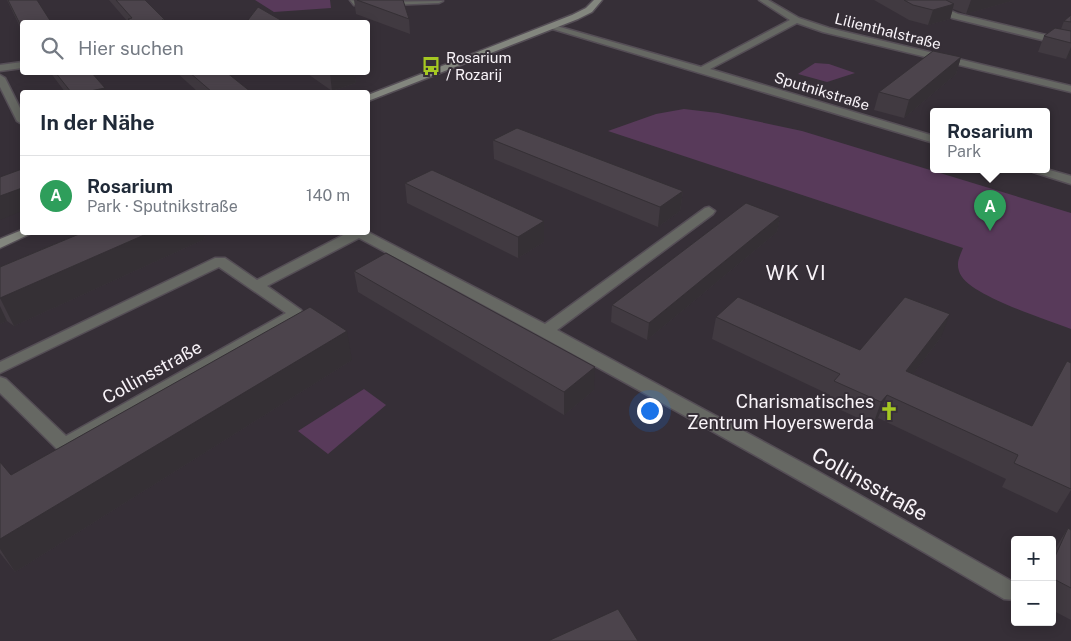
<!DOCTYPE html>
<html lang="de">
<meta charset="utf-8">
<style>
:root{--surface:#fff;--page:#f6f6f7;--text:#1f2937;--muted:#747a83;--line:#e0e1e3;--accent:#5b712e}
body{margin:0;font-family:"Public Sans",sans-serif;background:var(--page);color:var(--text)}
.controls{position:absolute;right:15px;bottom:15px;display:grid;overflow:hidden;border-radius:5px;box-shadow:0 2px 12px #0003}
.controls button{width:45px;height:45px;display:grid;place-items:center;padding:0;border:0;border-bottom:1px solid var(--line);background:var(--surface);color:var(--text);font:25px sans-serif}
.you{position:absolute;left:649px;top:410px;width:18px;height:18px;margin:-12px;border:4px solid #fff;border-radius:50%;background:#1a73e8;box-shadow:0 0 0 8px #1a73e833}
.badge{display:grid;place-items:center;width:32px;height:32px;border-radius:50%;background:var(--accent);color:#fff;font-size:16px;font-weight:700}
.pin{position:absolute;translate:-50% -41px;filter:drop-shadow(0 1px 2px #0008)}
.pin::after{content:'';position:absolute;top:26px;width:18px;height:15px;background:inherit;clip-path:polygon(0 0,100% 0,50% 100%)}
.popup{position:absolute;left:930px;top:108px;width:120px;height:65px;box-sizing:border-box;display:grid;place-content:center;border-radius:5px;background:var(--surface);filter:drop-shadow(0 1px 4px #0005);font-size:16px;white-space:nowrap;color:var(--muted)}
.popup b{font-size:19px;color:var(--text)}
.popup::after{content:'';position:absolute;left:50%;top:100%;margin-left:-10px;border:10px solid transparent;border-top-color:var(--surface)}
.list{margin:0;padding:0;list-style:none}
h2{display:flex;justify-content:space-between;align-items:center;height:65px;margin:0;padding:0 20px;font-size:21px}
h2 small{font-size:16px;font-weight:400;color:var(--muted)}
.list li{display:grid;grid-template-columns:32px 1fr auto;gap:15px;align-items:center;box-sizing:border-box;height:80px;padding:0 20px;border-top:1px solid var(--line)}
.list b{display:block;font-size:19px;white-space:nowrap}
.list p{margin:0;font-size:16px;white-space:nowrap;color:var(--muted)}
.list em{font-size:16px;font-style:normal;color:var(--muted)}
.icon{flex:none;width:28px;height:28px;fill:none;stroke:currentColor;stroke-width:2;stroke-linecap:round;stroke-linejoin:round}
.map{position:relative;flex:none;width:1071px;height:641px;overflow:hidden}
.search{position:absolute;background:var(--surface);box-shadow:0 2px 12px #0003;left:20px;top:20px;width:350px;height:55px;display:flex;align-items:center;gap:12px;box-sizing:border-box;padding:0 18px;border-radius:5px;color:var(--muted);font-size:19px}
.panel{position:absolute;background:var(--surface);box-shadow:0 2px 12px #0003;left:20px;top:90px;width:350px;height:145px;border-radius:5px}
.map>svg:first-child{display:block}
.green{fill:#583a5a}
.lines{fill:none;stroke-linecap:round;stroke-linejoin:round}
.street-casing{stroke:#554e56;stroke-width:3}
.secondary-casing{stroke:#554e56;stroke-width:3}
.street{fill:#666863;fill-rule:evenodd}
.secondary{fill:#83867e;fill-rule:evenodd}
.wall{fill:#413a41}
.shaded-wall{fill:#353035}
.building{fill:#4c444c;stroke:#353035}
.labels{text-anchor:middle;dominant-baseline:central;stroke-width:4;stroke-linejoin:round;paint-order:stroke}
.far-street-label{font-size:15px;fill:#f8f3f8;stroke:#362f37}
.far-poi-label{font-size:15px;fill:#f8f3f8;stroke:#362f37;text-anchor:start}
.street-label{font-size:18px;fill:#f8f3f8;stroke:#362f37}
.poi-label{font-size:18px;fill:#f8f3f8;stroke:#362f37;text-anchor:end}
.quarter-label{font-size:20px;letter-spacing:1px;fill:#f8f3f8;stroke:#362f37}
.near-street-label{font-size:21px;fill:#f8f3f8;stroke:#362f37}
</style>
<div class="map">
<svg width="1071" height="641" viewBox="0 0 1071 641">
<rect width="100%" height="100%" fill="#362f37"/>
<path class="green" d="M255,0H330L331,8L274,12Z
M815,63L829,64L855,73L827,82L798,74Z
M684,109L718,113L802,131L1071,213V329C1047,319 965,295 959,271C956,262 960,256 963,248L608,131L656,114Z
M364,389L386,405L328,454L298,431Z"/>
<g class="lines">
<g class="street-casing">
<path id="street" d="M350,0L365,2L443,1L439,3L365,6L354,5Z
M759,0H768L799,18L829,28L1071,86V92L823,32L797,23L710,69L934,136V143L546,27L553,25L701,67L790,20Z
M916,0H926L958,14L1071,41V47L952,18Z
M22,62V68L0,71V65Z
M0,75L5,78L22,112V124L17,121L0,87Z
M1046,169L1071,176V184L1033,172L1031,170Z
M709,207L715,211L713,214L557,330L812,468L1015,583V600L1004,599C792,474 577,354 359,238L267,286L301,310L303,313L301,316L70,450L64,452L58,450L0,393V377L6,379L66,436L286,313L219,267L0,373V362L215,258H225L257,280L349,232H368L545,324L705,208Z"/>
</g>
<g class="secondary-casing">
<path id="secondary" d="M594,0H602L592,12L578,19L368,101V95L572,15L586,8Z
M22,230V232H34L0,248V239Z"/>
</g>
<use href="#street" class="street"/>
<use href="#secondary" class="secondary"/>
</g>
<path class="wall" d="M7,0H37L22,22V31Z
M109,0H145L165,22H128Z
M354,0H403L409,19L410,34L356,14Z
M874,0H1015L966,14L953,9L950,19L928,25L909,20Z
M1071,15V55L1066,59L1038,52L1044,36L1061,29L1064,21Z
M961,57L956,74L904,118L874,110L879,92Z
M50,72H91L106,92H65Z
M176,72H226L251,92H198Z
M305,72H354L356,83L332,91Z
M493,140L683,191L680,211L658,227L494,159Z
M405,183L544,221V242L518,258L407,203Z
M780,216L777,232L647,340L611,322L612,305Z
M84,232H203L205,239L14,326L7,321L0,324V267Z
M354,271L594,390L564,415L358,292Z
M716,317L860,350L941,337L913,374L1032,426L1071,363V490L1057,513L1002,487L1006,479L878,418L873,425L828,404L830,395L712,339Z
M352,360L15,572L0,553V462L11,475Z
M1068,528L1071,530V620L1052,610V554Z"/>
<path class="shaded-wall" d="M971,0H1015L966,14Z
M954,4L950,19L928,25L933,10Z
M1071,47V55L1066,59Z
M961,57L956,74L904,118L909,100Z
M334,72H354L356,83L332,91L330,74Z
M105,88L106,92H85Z
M22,188V211L0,220V196Z
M683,191L680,211L658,227L660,207Z
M780,216L777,232L647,340L649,323Z
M544,221V242L518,258V237Z
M151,232H203L205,239L14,326L0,298Z
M0,306L7,321L0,324Z
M950,314L941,337L898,394L906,371Z
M347,331L352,360L15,572L0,549V539Z
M595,367L594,390L564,415V392Z
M887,395L878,418L873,425L881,402Z"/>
<path class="building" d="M8,0H37L51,22H22V28Z
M116,0H145L165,20H162L165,22H132L128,19L132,18Z
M357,0H403L409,19Z
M904,0H946L954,4L933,10L913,5Z
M258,7L284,22H252L248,20Z
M1071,15V22L1064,21Z
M1055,28L1071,31V43L1044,36Z
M933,51L961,57L909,100L879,92Z
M55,72H91L105,88L85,92H71Z
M189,72H226L251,92H212Z
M517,128L683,191L660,207L493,140Z
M22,169V188L0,196V177Z
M432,170L544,221L518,237L405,183Z
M746,203L780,216L649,323L612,305Z
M84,232H151L0,298V267Z
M386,253L595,367L564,392L354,271Z
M738,297L860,350L905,297L950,314L906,371L1032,426L1067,361L1071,363V489L1014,463L1018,455L887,395L881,402L834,381L840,374L716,317Z
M310,307L347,331L0,539V462L11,475Z
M1068,528L1071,530V588L1052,578V563Z
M618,609L638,641H548Z"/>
<defs>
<g id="bus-bare" transform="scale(1.5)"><path d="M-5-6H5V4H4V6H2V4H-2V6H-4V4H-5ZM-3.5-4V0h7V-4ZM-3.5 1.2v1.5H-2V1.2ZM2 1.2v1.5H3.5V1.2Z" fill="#a5c822" stroke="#362f37" stroke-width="2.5" paint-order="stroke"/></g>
<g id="church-bare" transform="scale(1.5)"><path d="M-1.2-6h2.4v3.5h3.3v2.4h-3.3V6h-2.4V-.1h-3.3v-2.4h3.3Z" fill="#a5c822" stroke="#362f37" stroke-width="2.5" paint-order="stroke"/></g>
</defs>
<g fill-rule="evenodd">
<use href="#bus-bare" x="431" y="66"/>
<use href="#church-bare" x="889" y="411"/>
</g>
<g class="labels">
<g class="far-street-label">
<text transform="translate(888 31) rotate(14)">Lilienthalstraße</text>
<text transform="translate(822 91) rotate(17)">Sputnikstraße</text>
</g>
<g class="far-poi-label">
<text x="446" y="57">Rosarium<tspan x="446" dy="17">/ Rozarij</tspan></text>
</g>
<g class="street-label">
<text transform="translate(152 372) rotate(-29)">Collinsstraße</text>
</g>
<g class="poi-label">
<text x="874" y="401">Charismatisches<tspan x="874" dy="21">Zentrum Hoyerswerda</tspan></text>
</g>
<g class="quarter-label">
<text x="796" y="273">WK VI</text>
</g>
<g class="near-street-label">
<text transform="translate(870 484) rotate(29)">Collinsstraße</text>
</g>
</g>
</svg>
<div class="controls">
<button>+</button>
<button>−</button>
</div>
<div class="you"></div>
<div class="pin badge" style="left:990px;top:231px;background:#2e9e5b">A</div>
<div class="popup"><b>Rosarium</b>Park</div>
<div class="search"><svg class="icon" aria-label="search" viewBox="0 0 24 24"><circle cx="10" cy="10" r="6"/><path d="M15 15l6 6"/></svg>Hier suchen</div>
<section class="panel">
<h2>In der Nähe<small></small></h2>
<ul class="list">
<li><span class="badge" style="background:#2e9e5b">A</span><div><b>Rosarium</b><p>Park · Sputnikstraße</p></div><em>140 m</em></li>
</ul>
</section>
</div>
